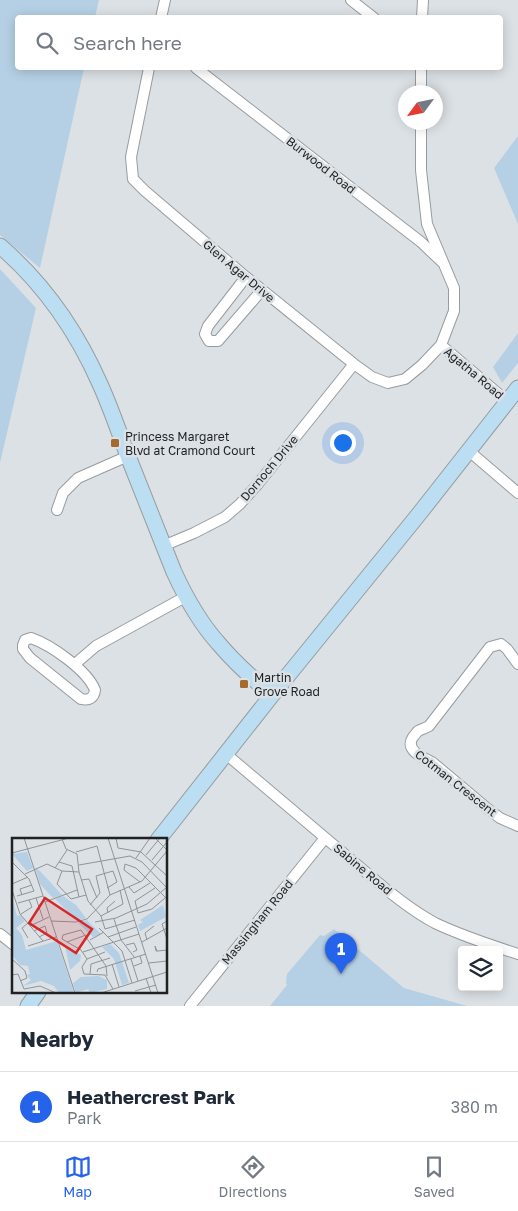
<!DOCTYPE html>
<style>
:root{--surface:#fff;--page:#f2f2f3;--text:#1f2937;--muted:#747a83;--line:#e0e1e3;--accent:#2563eb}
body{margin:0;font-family:"Golos Text",sans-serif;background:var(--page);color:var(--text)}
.controls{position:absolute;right:15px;bottom:15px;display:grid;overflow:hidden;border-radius:5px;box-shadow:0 2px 12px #0003}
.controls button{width:45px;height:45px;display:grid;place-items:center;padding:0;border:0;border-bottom:1px solid var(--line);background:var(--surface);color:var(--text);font:25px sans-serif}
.compass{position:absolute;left:398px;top:85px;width:45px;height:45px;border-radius:50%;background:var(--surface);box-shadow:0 2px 12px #0003;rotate:237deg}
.you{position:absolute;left:342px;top:442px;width:18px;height:18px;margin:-12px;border:4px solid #fff;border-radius:50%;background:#1a73e8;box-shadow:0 0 0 8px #1a73e833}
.badge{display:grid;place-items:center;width:32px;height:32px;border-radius:50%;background:var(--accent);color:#fff;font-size:16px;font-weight:700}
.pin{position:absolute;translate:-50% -41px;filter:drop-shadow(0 1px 2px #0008)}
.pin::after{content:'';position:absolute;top:26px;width:18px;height:15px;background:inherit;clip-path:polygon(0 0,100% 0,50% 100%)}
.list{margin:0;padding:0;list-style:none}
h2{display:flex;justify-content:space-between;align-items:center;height:65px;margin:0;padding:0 20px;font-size:21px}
h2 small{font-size:16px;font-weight:400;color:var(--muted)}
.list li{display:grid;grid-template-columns:32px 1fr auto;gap:15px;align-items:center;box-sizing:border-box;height:70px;padding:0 20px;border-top:1px solid var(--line)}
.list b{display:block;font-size:19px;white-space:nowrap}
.list p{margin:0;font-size:16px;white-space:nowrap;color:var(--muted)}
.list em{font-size:16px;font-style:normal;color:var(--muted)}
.icon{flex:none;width:28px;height:28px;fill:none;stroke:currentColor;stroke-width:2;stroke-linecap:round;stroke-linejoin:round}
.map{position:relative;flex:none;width:518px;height:1006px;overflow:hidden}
.search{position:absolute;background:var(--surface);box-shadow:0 2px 12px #0003;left:15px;right:15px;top:15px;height:55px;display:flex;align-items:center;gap:12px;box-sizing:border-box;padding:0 18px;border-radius:5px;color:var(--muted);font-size:19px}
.sheet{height:135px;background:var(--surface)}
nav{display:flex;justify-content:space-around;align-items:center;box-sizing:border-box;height:70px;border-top:1px solid var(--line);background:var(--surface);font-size:14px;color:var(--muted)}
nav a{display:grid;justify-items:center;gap:2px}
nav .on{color:var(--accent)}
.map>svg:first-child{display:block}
.green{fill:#b5d0e5}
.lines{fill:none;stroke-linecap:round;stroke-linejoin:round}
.street-casing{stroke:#979c9f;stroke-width:12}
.secondary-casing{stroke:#979c9f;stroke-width:17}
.street{stroke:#fff;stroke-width:10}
.secondary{stroke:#bbdef2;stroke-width:15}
.poi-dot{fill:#a5682d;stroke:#dce1e5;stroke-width:2}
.labels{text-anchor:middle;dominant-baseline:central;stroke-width:5;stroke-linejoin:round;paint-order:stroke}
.street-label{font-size:12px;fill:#1f2122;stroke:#dce1e5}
.poi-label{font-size:12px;fill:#1f2122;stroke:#dce1e5;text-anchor:start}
.inset-road{fill:none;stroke:#909497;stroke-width:1}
.view{fill:#d62828;fill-opacity:0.15;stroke:#d62828;stroke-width:2.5}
.inset-edge{fill:none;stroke:#1f2122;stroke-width:2.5}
</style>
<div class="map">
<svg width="518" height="1006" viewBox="0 0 518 1006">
<rect width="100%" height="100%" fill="#dce1e5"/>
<path class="green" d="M0,0H99L95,17L18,18V68H84L40,268L0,235Z
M518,136V224L494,168Z
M0,269L36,308L0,463Z
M518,333V363L502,383L493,367Z
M334,929L404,988L467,1006H270L287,985L286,983L287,974L320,935L324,936Z"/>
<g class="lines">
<g class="street-casing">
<path id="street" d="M351,0L374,18
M161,18L165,0
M422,18L423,0
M149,68L131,157L133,179L145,191L246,277L354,364L372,377L388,383L405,379L422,365L441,345L454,311V288L427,224L421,170V122
M196,68L421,242L442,262
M421,68V92
M246,277L208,326L205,334L209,341H218L262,290
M441,345L507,401
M469,451L518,493
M57,510L63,493L78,478L128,456
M163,546L194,533L225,517L240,504L257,485L354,364
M31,638C51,645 87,670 95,690C94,698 89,701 81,699L30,658L23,649V645L25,640Z
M75,664L96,646L185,597
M518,664L507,649L501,644L490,647L429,726C426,728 422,729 418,731C416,733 415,735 413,737C404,750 423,758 432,762L488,809L500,818L518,826
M226,754L387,890C402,902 418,914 435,923C462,936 490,945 518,954
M0,934L14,945
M190,1006L325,838"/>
</g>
<g class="secondary-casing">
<path id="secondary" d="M0,246C43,283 77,332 100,384C110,406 118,429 126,451C142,492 158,532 174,572C186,598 200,623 219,644C235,663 253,679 272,695
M158,840L272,695L419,514L518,388
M28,1006L38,992"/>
</g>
<use href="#street" class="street"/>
<use href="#secondary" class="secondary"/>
</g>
<g class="poi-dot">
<rect x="110" y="438" width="10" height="10" rx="2.5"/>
<rect x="239" y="679" width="10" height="10" rx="2.5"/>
</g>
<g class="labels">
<g class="street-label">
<text transform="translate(321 165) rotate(38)">Burwood Road</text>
<text transform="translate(239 271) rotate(40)">Glen Agar Drive</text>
<text transform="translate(474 373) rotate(40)">Agatha Road</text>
<text transform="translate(269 468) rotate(-50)">Dornoch Drive</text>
<text transform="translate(456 783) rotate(38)">Cotman Crescent</text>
<text transform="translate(363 869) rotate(40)">Sabine Road</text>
<text transform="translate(257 922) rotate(-51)">Massingham Road</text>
</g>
<g class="poi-label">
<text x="125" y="436">Princess Margaret<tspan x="125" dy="14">Blvd at Cramond Court</tspan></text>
<text x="254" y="677">Martin<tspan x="254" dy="14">Grove Road</tspan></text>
</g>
</g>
<g transform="translate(12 838)">
<rect width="155" height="155" fill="#dce1e5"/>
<path d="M15,14L21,30L15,33L0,16ZM23,30L28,33L50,57L41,60L28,46ZM51,58L64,67L74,80L65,83L43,61ZM0,59L5,78L8,77L13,83L4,90L10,97L14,112L45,103L62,155H47L42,148L29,143L11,148L19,142L15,137L18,136L16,128L8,127L0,117ZM151,67L154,79L128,93L126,87L131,84L128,82ZM75,82L89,96L81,99L66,85ZM98,106L107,115L117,145L110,147L102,121L90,109ZM53,108L69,117L68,123L58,132ZM86,138L95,142V151L78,155L76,151L64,155L61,145L69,139Z" fill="#b5d0e5"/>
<path class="inset-road" d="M12,0L63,155M96,0L146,155M104,0L106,10L129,14L155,38M143,0L155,12M50,1L54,11L65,16L67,34L76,63L89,78L93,91M64,14L85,8L98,57M0,15L57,0M134,17L148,0M124,20L138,0M140,22L155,4M0,24L17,41L22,53L5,58M47,24L60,28L67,59M67,27L118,18L130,24L155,50M43,30L55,12M50,33L45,46L59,61L74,57M13,36L35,26L50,33L67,34M69,42L77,41L85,60M128,44L112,32L113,26L124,30L155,61M0,46L16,39M117,49L122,55L138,45M143,50L123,63L126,75L140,71L153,60M0,52L8,76L31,103M10,57L8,51L20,47M24,60L31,81M33,64L65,52M6,65L31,58M78,67L88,55L84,38L101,33L105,44L95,50M96,75L95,70L103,63M9,76L20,69L17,62M89,78L111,66L108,52M102,81L109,102L123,120M39,83L64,84L75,81L98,57L130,43L155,13M155,83L150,86L155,101M83,84L104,80L135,66L155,49M16,85L10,90L16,100M18,88L37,79M87,90L110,113L120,145M93,91L123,82M22,93L33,88L35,95L27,99M96,99L124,89M50,101L69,112L75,121L70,129L72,136L93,137L101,151M50,101L51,97L69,92L94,128L95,138M78,102L92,94M135,102L133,95L142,88M55,104L74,97M130,104L155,90M114,107L122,105L125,112L121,114M16,108L44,99M145,113L143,108L144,113H146L155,112M71,114L127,96M0,121L13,133L15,140L8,143M75,121L93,114M119,121L126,143M137,125L155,123M100,126L107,149M122,128L130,125L128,118M85,134L86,131L134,116M78,136L79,126L98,120M0,137L6,136L12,151L28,148L44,155M134,140L139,155M123,153L144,147M89,155L155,134"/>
<path class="view" d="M33,60L80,91L64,115L17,85Z"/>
<rect width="155" height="155" class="inset-edge"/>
</g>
</svg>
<div class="controls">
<button><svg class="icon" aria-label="layers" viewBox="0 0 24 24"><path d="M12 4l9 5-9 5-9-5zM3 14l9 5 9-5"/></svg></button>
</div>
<svg class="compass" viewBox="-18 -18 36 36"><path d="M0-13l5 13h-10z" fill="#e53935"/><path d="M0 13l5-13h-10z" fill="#747a83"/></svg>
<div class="you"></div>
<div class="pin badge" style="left:341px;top:974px">1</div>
<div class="search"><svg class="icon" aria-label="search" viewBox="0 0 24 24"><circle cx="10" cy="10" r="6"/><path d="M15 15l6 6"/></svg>Search here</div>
</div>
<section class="sheet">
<h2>Nearby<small></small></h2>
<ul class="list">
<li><span class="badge">1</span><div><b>Heathercrest Park</b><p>Park</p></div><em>380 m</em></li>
</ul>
</section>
<nav>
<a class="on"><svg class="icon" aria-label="map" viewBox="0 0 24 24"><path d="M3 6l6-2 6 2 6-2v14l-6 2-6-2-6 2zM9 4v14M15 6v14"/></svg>Map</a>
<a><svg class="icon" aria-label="directions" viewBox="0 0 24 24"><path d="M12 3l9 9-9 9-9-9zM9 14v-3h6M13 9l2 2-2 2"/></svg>Directions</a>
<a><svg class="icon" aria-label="saved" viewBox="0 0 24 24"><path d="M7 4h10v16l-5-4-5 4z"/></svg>Saved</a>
</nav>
